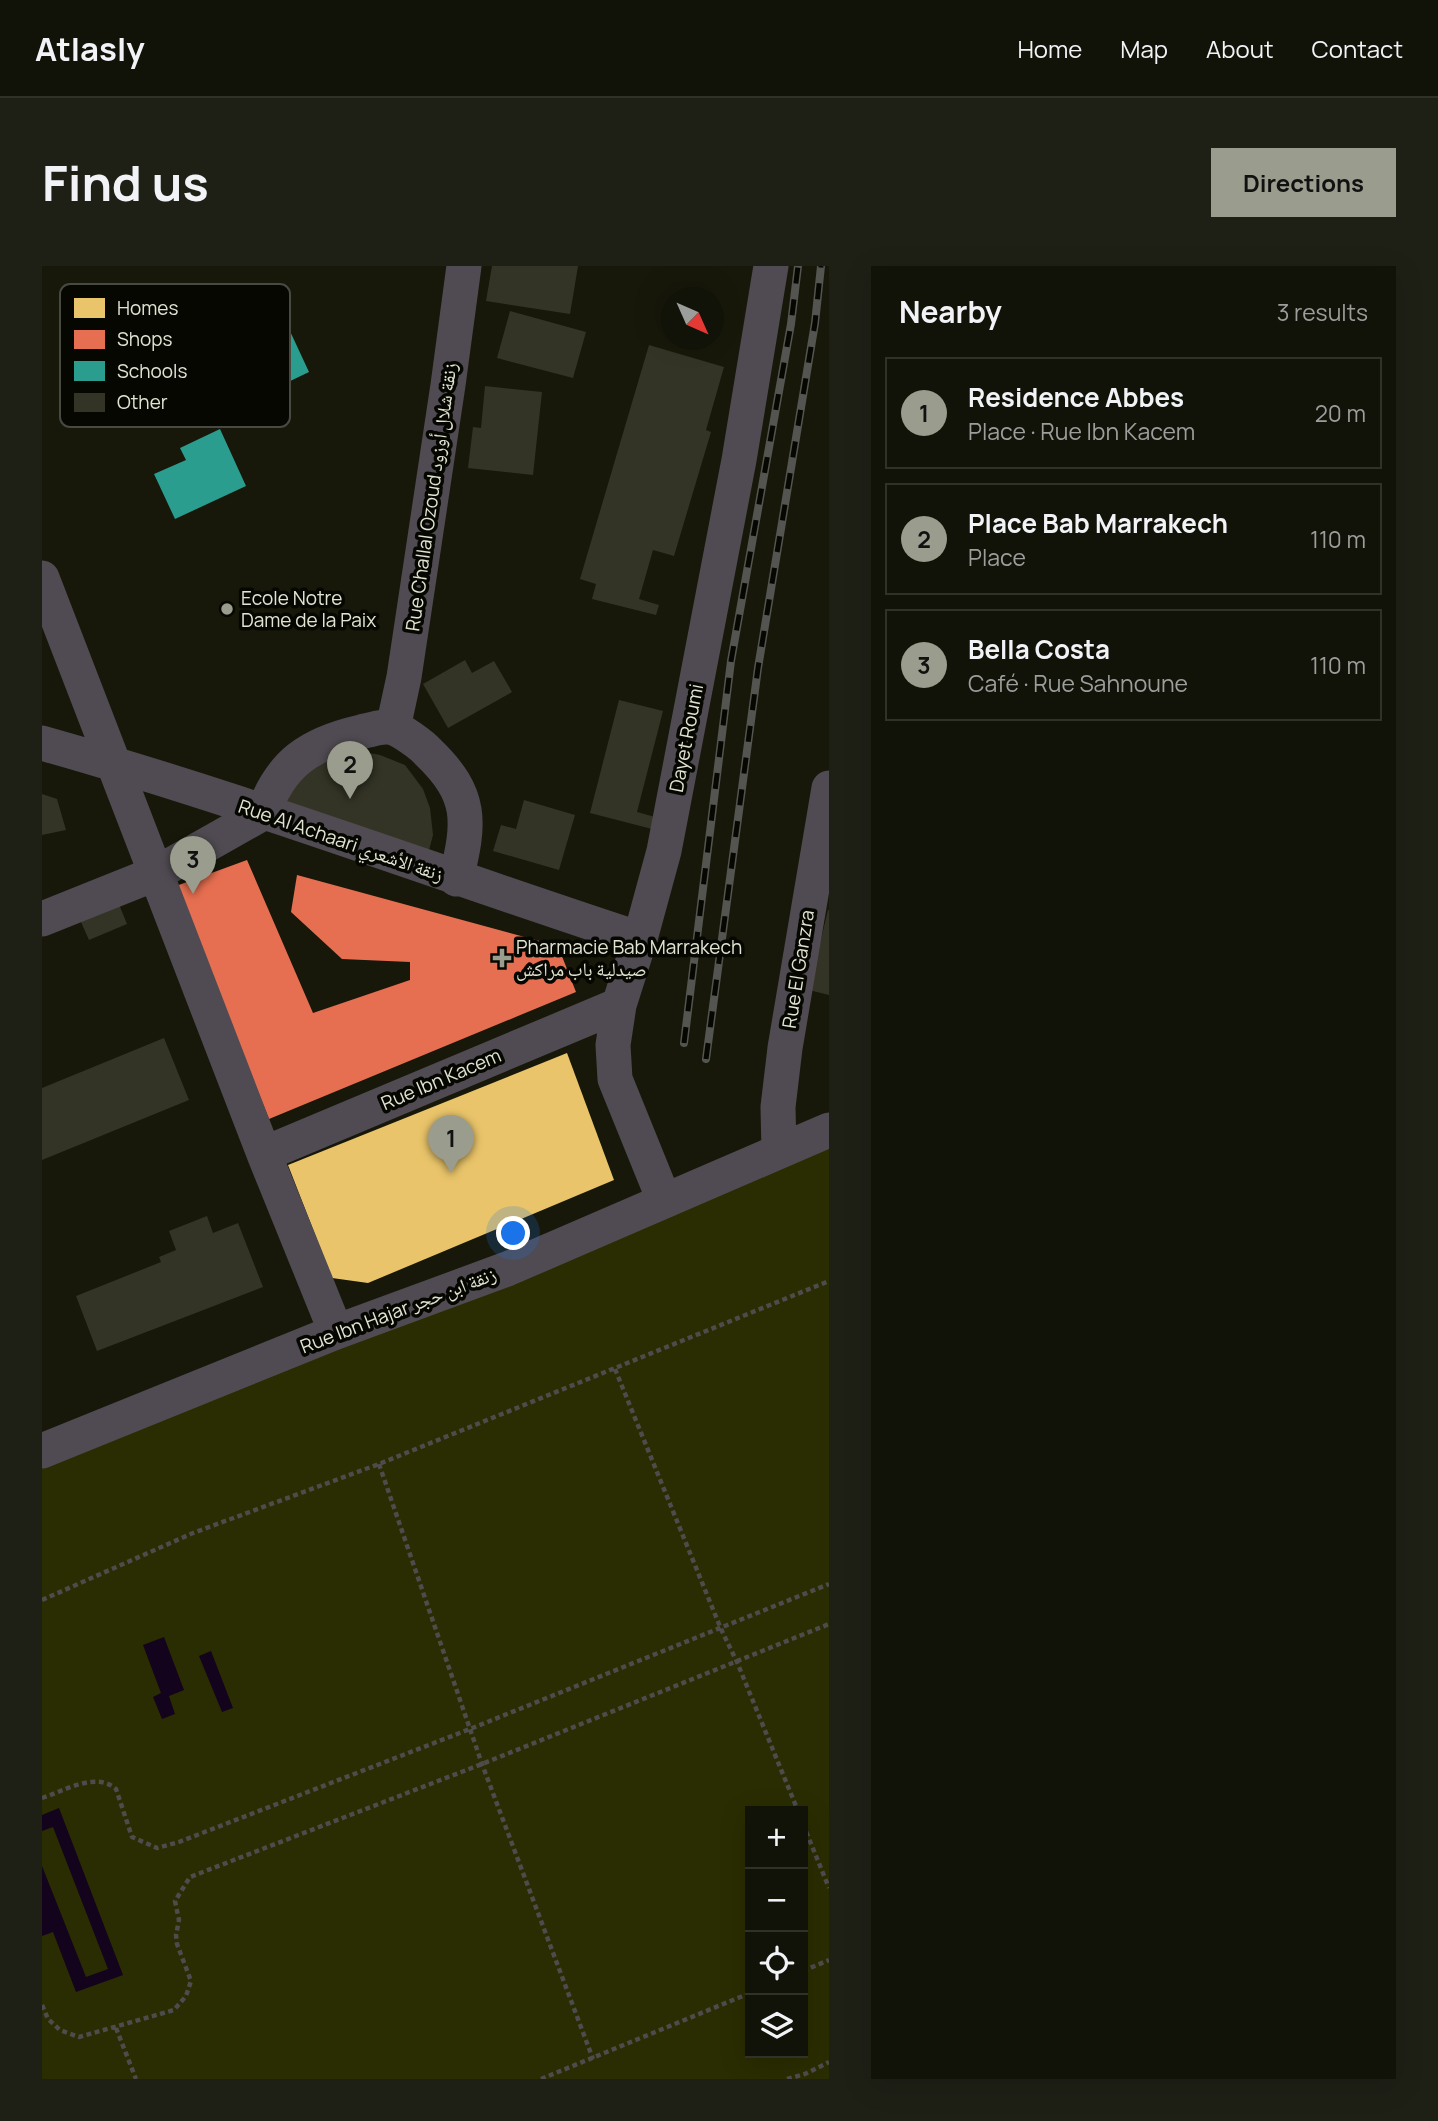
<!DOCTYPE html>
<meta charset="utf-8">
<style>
:root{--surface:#111208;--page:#1e2016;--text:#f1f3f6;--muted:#9c9e9c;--line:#303229;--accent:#9a9c8d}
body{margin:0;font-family:Manrope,"Noto Naskh Arabic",sans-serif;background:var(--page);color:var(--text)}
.controls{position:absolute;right:21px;bottom:21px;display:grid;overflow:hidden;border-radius:0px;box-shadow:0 7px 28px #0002}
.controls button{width:63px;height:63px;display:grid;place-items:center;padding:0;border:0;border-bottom:2px solid var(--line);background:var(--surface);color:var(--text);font:35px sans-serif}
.compass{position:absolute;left:619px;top:21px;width:63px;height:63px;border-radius:50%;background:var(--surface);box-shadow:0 7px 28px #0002;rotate:135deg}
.you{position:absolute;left:472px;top:968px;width:24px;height:24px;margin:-18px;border:5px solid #fff;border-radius:50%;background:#1a73e8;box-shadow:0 0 0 10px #1a73e833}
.badge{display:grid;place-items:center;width:46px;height:46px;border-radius:50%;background:var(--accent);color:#111;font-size:23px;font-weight:700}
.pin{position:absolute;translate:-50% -58px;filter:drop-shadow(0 2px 4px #0008)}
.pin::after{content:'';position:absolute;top:37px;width:24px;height:21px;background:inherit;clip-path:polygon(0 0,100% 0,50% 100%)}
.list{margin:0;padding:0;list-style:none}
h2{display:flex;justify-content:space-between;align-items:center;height:91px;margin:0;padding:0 28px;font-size:30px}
h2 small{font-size:23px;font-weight:400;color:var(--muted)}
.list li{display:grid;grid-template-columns:46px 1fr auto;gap:21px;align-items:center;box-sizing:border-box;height:112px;margin:0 14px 14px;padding:0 14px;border:2px solid var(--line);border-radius:0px}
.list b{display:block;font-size:26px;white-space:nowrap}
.list p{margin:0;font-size:23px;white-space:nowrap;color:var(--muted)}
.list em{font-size:23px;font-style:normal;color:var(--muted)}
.icon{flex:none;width:38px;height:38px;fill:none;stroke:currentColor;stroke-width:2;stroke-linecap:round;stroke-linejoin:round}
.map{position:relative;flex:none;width:787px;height:1813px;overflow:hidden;border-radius:0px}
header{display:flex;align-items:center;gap:42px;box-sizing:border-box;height:98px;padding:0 35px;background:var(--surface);border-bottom:2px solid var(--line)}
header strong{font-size:33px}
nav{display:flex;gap:38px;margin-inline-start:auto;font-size:24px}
.intro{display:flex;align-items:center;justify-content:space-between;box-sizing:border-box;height:168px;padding:0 42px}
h1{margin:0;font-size:49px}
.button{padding:18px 32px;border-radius:0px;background:var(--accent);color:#111;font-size:24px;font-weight:700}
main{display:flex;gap:42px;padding:0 42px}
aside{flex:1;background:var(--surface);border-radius:0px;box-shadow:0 7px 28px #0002}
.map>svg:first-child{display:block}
.green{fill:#2a2c01;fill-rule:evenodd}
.water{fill:#13031c}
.homes{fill:#e9c46a}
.shops{fill:#e76f51}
.schools{fill:#2a9d8f}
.building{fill:#333425}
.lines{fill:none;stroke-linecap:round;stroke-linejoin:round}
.path{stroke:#4d4b4b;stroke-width:4.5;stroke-dasharray:5 3.5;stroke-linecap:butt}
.minor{stroke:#504b52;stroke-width:35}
.rail-casing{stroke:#545450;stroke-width:8}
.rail{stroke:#070701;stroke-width:5;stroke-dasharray:16;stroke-linecap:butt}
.poi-dot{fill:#9a9c8d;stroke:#070701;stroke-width:2.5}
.labels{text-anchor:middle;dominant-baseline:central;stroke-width:7;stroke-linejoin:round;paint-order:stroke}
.street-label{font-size:19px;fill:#e1e3d3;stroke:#070701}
.poi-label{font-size:19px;fill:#e1e3d3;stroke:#070701;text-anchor:start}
.key{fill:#070701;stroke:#484940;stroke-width:2}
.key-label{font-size:19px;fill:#e1e3d3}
</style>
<header>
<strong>Atlasly</strong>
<nav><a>Home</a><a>Map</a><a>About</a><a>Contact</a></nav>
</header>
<div class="intro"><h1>Find us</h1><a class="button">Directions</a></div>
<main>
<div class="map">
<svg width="787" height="1813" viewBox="0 0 787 1813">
<rect width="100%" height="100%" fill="#17180a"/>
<path class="green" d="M787,881V1813H0V1192ZM708,1545H761V1787H708Z"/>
<path class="water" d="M122,1371L142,1424L127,1430L133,1448L120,1453L111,1431L119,1427L101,1379Z
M169,1385L191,1442L180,1446L157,1390Z
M17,1542L81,1709L34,1726L11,1666L0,1670V1600L44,1711L66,1703L11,1561L0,1565V1549Z"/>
<path class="homes" d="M525,787L572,914L326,1017L290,1012L246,899Z"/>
<path class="shops" d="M205,594L271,747L368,714V696L300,693L249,646L255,609L516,680L534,726L227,853L134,620Z"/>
<path class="schools" d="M247,63L267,106L182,147L162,104Z
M178,163L204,220L133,253L112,208L144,194L138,182Z"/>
<path class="building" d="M450,0H536L528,48L444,35Z
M468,45L544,66L531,112L455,92Z
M607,79L682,101L664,164L669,166L632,290L611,284L597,333L617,339L614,349L550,333L554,318L538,313Z
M443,120L500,126L491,209L426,202L431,161L439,162Z
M423,394L430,407L452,395L470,426L406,462L381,418Z
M577,434L621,445L595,546L613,551L610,563L548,547Z
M303,482L338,489L363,499L381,523L388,542L391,569L385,592L228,548L264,491Z
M0,528L15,533L24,564L0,569Z
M482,534L533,549L517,604L451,585L459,559L474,563Z
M74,631L85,658L47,674L35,647Z
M786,644H787V729L767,724Z
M122,772L147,834L0,894V822Z
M165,950L171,967L196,957L221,1021L55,1085L34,1030L119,996L117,991L134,984L127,965Z"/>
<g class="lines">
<path class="path" d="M573,1103L679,1363L695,1396L756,1545
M337,1198L440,1498L551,1793
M0,1334L151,1267L337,1198L787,1015
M0,1532C22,1525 54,1505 74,1523L90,1571L115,1582L137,1576L428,1463L787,1318
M761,1558L787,1622
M761,1705L787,1694
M0,1739L6,1753L18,1764L37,1771L132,1744L144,1730L149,1715L135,1678L134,1669L137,1654L133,1635L148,1611L440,1498L787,1358
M74,1762L94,1813
M499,1813L708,1727
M745,1813L763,1808L787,1796"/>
<path class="minor" d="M0,312L222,888L294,1066
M351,462L362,411L406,119L422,0
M0,477C202,534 399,608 598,673
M0,653L115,607L221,547C239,497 267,478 319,466C327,464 342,459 351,462C359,464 380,479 386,486C431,529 428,556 414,613
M737,885L736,841L743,782L787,522
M222,888L577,739
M622,934L573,813L571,779L577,739L598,673L622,585L697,194L729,0
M0,1185L294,1066L465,1003L787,864"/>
<g class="rail-casing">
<path id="rail" d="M642,777L689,395L749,58L756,0
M664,793L716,402L773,57L779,0"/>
</g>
<use href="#rail" class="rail"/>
</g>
<g class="poi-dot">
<circle cx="185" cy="343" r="7"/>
<path d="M456.5 681.5h7v7h7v7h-7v7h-7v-7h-7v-7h7z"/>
</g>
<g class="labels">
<g class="street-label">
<text transform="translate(389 231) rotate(-82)">Rue Challal Ozoud زنقة شلال أوزود</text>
<text transform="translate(644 472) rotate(-79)">Dayet Roumi</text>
<text transform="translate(299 574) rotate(19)">Rue Al Achaari زنقة الأشعري</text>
<text transform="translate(756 703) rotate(-81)">Rue El Ganzra</text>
<text transform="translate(399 813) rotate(-23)">Rue Ibn Kacem</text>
<text transform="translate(356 1044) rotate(-21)">Rue Ibn Hajar زنقة ابن حجر</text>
</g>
<g class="poi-label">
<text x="199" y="332">Ecole Notre<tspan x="199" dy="22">Dame de la Paix</tspan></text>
<text x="474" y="681">Pharmacie Bab Marrakech<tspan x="474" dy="22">صيدلية باب مراكش</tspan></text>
</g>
</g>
<rect x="18" y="18" width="230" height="143" rx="10" class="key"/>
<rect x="32" y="32" width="31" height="20" fill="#e9c46a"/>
<rect x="32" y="64" width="31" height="19" fill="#e76f51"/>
<rect x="32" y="95" width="31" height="20" fill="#2a9d8f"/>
<rect x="32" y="127" width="31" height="19" fill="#333425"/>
<g class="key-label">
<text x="75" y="49">Homes</text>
<text x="75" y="80">Shops</text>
<text x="75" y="112">Schools</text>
<text x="75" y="143">Other</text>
</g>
</svg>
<div class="controls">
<button>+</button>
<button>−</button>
<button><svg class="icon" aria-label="locate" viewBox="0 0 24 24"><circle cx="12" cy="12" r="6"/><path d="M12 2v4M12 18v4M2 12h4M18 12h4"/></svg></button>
<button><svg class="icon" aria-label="layers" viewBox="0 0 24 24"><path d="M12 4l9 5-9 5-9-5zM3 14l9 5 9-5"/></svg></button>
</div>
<svg class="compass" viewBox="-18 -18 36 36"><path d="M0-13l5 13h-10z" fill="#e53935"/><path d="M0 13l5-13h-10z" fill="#9c9e9c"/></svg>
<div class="you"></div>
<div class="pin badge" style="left:409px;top:907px">1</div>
<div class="pin badge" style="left:308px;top:533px">2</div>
<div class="pin badge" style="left:151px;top:628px">3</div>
</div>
<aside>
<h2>Nearby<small>3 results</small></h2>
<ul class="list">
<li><span class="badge">1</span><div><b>Residence Abbes</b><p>Place · Rue Ibn Kacem</p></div><em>20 m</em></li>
<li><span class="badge">2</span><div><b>Place Bab Marrakech</b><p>Place</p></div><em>110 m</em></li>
<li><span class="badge">3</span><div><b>Bella Costa</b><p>Café · Rue Sahnoune</p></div><em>110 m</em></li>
</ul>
</aside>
</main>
